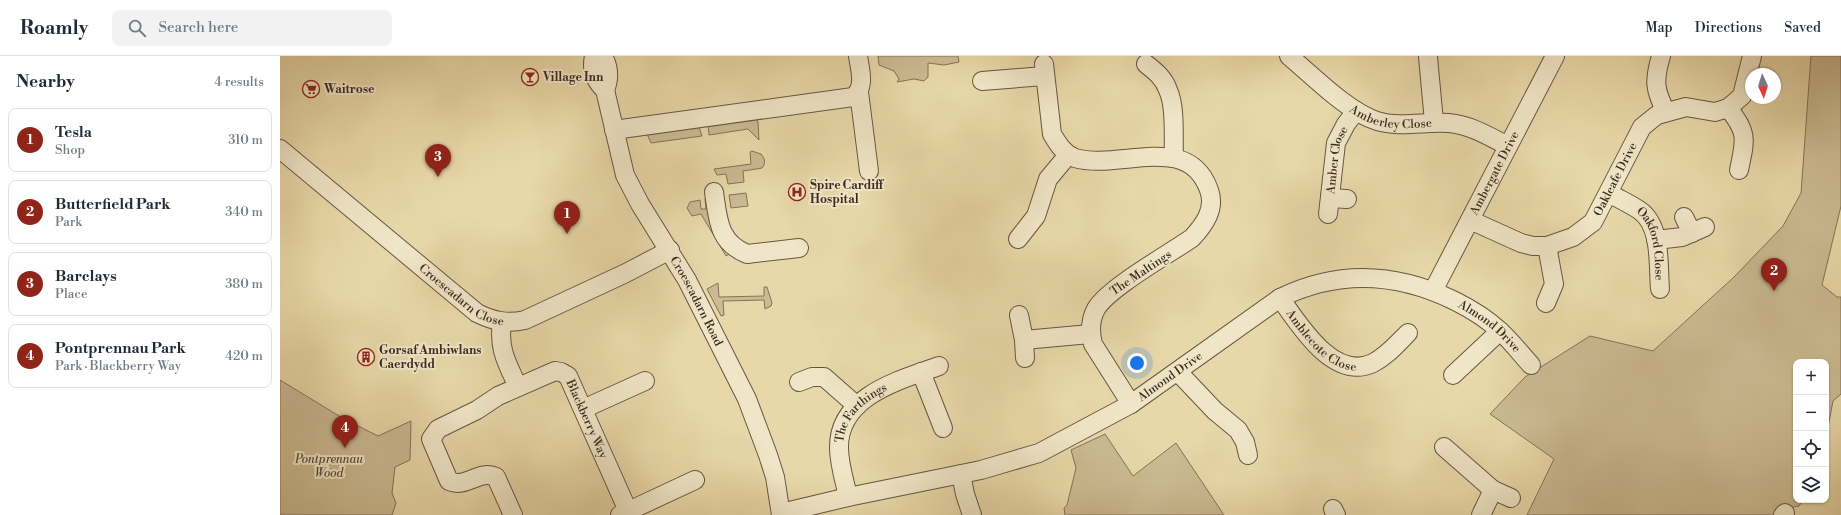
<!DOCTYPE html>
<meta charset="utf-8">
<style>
:root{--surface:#fff;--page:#f2f2f3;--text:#1f2937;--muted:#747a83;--line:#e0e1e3;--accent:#8f2418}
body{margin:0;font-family:"Libre Bodoni",serif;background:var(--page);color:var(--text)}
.controls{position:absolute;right:12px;bottom:12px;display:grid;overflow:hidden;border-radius:8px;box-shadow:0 1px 3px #0004}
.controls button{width:36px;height:36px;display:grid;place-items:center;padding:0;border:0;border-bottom:1px solid var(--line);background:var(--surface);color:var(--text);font:20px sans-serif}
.compass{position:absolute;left:1465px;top:12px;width:36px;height:36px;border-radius:50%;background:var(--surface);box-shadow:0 1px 3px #0004;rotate:176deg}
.you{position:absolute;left:857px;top:307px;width:14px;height:14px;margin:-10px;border:3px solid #fff;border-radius:50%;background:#1a73e8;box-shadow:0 0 0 6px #1a73e833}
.badge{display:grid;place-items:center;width:26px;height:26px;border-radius:50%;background:var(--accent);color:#fff;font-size:13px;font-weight:700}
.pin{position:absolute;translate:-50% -33px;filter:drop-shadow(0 1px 2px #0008)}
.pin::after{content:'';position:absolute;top:21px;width:14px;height:12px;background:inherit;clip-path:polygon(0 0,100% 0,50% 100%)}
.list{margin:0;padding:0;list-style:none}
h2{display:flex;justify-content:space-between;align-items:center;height:52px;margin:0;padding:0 16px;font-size:17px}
h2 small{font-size:13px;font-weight:400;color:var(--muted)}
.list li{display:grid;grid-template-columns:26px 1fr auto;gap:12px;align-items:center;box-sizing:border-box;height:64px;margin:0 8px 8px;padding:0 8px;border:1px solid var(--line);border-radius:8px}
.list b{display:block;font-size:15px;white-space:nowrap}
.list p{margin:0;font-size:13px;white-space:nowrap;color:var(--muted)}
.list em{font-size:13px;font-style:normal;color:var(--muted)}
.icon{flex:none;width:22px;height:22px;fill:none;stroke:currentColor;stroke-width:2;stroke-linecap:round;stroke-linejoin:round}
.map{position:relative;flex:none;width:1561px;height:459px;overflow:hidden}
header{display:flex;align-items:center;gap:24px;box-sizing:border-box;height:56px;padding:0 20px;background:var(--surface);border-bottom:1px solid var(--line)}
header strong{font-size:19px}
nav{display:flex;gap:22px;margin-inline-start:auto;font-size:14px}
.search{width:280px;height:36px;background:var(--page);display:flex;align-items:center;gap:10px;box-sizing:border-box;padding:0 14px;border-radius:8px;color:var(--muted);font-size:15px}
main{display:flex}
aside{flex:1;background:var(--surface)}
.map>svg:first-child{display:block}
.green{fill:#cbba92;stroke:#847259}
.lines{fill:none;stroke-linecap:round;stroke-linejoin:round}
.minor-casing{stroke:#675542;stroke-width:20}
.minor{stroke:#f0e6c7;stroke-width:18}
.labels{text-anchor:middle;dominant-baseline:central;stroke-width:4;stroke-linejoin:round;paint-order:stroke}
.poi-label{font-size:12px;font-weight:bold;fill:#3c2920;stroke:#f0e6c7;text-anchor:start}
.street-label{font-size:12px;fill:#3c2920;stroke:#f0e6c7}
.park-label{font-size:12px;font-style:italic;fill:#594637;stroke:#f0e6c7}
</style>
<header>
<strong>Roamly</strong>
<div class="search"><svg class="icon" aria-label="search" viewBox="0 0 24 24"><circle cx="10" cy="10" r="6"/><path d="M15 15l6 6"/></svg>Search here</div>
<nav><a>Map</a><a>Directions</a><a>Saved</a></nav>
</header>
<main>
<aside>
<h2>Nearby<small>4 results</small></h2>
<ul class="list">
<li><span class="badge">1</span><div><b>Tesla</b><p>Shop</p></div><em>310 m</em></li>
<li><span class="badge">2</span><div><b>Butterfield Park</b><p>Park</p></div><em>340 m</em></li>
<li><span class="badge">3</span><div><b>Barclays</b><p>Place</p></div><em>380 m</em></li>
<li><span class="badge">4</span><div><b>Pontprennau Park</b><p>Park · Blackberry Way</p></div><em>420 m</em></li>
</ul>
</aside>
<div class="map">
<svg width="1561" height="459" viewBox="0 0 1561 459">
<rect width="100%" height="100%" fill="#e8d8a9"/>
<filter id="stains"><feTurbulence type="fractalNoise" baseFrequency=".005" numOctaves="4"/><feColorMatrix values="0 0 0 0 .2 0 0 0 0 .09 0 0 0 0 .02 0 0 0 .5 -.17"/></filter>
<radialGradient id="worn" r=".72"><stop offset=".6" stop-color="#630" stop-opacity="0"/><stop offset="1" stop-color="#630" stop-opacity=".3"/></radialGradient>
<path class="green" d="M598,0H678L679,6L664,9L648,7V21L644,25L634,23L617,26L619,23L614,15L599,9Z
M1531,0H1561V150L1542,229L1557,241H1561V338L1553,345L1546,381V306H1516V444H1523L1519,450L1498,454L1493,459H1247L1274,403L1210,358L1245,321L1310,280L1373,295L1454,221L1503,170L1521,137Z
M476,63L478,66L479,84L468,73L429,79L428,69Z
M419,71L422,80L371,87L366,76Z
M472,95L481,98C485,103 486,107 482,112L463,115L464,126L448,128L446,118L437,119L434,113L471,108L470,96Z
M466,137L468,150L451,152L449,139Z
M425,143H428L455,195L446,200L421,158L412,160L407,152L410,146L420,144L421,153H426Z
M438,227L439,241L484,240V231H487L492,247L491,250L485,253L484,244L443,245L444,259L441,260L427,233Z
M0,324L64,363L98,380L131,365L130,404L115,411L112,437L116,447L112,459H0Z
M825,378L853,420L896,387L944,459H785L784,452L787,449L796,412L791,394Z"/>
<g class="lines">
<g class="minor-casing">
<g id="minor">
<path id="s1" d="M314,0C311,14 315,25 325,34L345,119L360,148L407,224L467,343L488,399L495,421L501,459"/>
<path d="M323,0C329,11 330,22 325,34"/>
<path id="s2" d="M1009,0C1033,20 1068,56 1097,65C1120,72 1146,65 1169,67C1191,69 1210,81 1228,90"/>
<path d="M1381,0C1374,24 1374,33 1386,56"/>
<path d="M1148,1L1154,66"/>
<path d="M764,8L772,78C778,88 784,98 795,102C839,115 908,75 929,134C936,153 924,169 912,182C889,198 828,232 816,253C810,264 810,276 813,288L851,348"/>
<path d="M866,8C875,15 884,22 888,34C896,51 893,83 894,102"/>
<path d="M702,25L764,20"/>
<path d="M579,36L589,115"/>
<path d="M1448,52C1469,77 1465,85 1459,114"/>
<path d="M334,74L573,41C586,32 580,14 578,0"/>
<path id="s3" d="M0,93L197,257C213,265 227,268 245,264L346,217L390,194"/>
<path d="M434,136C438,163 438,186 467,198L519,192"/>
<path id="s4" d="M1329,137C1339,143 1350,148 1359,154C1382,169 1378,209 1380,233"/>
<path d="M1050,142L1067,143"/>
<path id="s5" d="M1048,158L1056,87L1066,68L1076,55"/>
<path d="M1404,161L1412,177"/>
<path id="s6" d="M1190,164L1241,187L1253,190H1267L1293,181L1313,166L1362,71L1377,59L1406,51L1435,56L1448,52L1462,40L1472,0"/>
<path d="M738,183L756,160L768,123L788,99"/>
<path d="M1376,184L1402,181L1425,171"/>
<path id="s7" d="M1153,235L1275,0"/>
<path id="s8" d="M1000,242C1019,268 1053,326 1093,307C1107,300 1117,288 1128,277"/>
<path d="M1266,247L1274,228L1267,190"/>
<path d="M739,259L744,284"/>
<path d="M222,266C218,293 227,307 238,331"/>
<path d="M745,302L744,284L810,278"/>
<path d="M641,316L663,372"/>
<path d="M898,316L935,355L958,374L965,386L968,399"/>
<path d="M1173,319L1220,275"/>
<path d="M519,326L532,321H544L577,350"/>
<path d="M303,353L365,325"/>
<path d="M1164,391L1213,434L1201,459"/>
<path d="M681,418L685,438L692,459"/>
<path d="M1213,434L1231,442"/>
<path id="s9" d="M568,441C565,426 559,408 559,392C558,340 620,324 659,310"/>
<path d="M1053,453L1056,459"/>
<path id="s10" d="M501,457L568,441L701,414L759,397L851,348L1000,242C1059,213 1118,217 1175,245C1191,253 1207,263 1220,275C1231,285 1241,298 1251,309"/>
<path id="s11" d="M233,459L216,421C199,413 186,433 169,425L151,383L158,373L197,354L218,340L275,315L281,316L288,320L348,455"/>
<path d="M340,459L415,424"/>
<path d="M1503,459L1505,457"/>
</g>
</g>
<use href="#minor" class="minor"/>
</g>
<defs>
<g id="bar-ring" transform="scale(0.9)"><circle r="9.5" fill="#f0e6c7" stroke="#8f2418" stroke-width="1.5"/><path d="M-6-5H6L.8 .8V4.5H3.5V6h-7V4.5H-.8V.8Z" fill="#8f2418"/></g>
<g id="supermarket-ring" transform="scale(0.9)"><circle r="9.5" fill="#f0e6c7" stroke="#8f2418" stroke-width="1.5"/><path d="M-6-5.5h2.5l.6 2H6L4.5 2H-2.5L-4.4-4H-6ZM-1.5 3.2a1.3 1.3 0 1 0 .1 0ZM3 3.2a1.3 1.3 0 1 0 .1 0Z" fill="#8f2418"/></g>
<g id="hospital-ring" transform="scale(0.9)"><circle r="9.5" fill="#f0e6c7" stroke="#8f2418" stroke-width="1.5"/><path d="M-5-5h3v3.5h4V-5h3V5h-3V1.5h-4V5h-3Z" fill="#8f2418"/></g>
<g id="building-ring" transform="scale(0.9)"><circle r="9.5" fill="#f0e6c7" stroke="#8f2418" stroke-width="1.5"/><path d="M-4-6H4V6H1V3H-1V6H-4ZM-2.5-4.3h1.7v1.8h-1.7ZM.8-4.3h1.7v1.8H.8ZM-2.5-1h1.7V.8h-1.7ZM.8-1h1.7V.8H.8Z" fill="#8f2418"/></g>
</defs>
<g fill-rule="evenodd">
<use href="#bar-ring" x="250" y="21"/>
<use href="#supermarket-ring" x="31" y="33"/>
<use href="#hospital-ring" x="517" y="136"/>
<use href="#building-ring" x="86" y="301"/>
</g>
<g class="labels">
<g class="poi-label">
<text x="263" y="21">Village Inn</text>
<text x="44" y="33">Waitrose</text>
<text x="530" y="129">Spire Cardiff<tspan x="530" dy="14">Hospital</tspan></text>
<text x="99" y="294">Gorsaf Ambiwlans<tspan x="99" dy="14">Caerdydd</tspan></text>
</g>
<g class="street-label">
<text stroke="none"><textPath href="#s2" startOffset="123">Amberley Close</textPath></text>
<text stroke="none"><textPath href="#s5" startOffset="55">Amber Close</textPath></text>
<text stroke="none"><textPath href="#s7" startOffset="133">Ambergate Drive</textPath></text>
<text stroke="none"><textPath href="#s6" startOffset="183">Oakleafe Drive</textPath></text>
<text stroke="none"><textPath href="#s4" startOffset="72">Oakford Close</textPath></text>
<text transform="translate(861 217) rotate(-34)">The Maltings</text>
<text stroke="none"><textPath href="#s3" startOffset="234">Croescadarn Close</textPath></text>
<text stroke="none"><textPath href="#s1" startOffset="270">Croescadarn Road</textPath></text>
<text stroke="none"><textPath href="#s10" startOffset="777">Almond Drive</textPath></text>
<text stroke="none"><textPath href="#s8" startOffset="61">Amblecote Close</textPath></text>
<text stroke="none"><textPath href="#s10" startOffset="417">Almond Drive</textPath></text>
<text stroke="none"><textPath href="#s9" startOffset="94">The Farthings</textPath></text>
<text stroke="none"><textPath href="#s11" startOffset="340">Blackberry Way</textPath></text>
</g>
<g class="park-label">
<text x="49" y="403">Pontprennau<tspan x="49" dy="14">Wood</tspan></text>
</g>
</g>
<rect width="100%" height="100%" filter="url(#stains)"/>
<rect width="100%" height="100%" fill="url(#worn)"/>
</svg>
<div class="controls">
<button>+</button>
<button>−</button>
<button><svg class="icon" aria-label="locate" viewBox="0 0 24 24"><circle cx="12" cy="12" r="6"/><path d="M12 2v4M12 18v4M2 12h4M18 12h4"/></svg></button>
<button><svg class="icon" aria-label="layers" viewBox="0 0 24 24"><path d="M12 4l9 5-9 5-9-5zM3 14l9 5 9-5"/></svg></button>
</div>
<svg class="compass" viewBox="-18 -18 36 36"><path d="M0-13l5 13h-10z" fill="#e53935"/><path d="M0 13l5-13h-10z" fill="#747a83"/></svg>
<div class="you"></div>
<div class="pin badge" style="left:287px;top:178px">1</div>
<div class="pin badge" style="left:1494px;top:235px">2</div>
<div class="pin badge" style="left:158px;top:121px">3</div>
<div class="pin badge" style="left:65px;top:392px">4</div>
</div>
</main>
